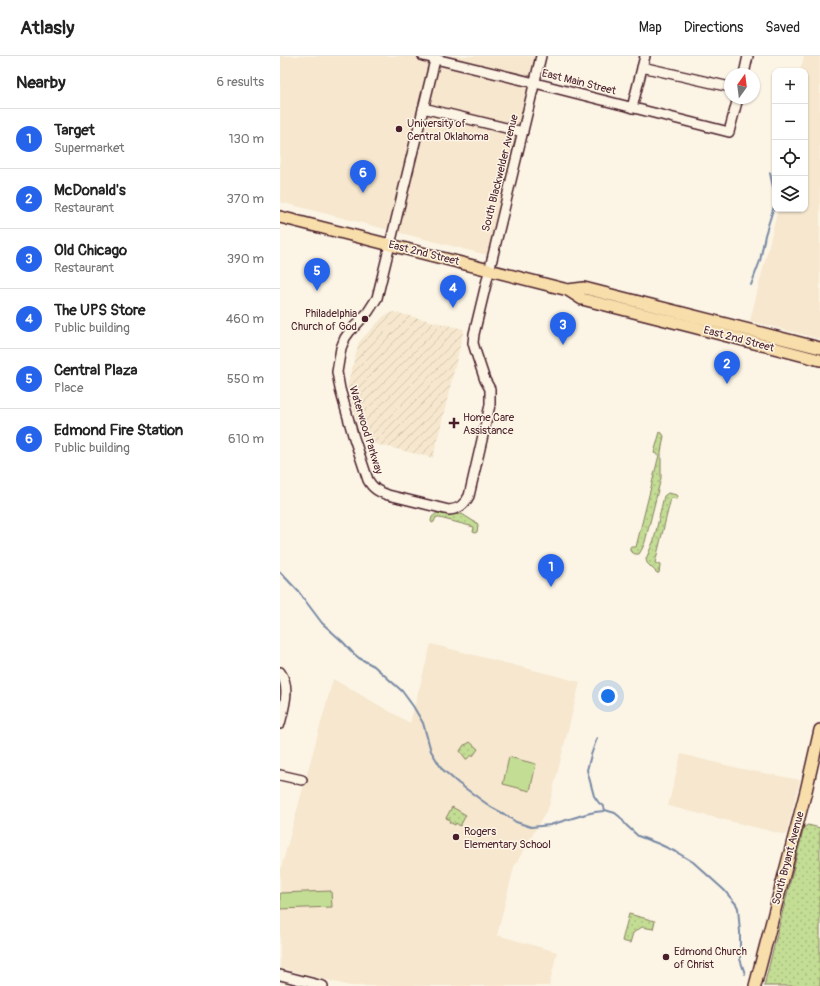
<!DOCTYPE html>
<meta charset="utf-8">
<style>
:root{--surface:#fff;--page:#f2f2f2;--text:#222;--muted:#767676;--line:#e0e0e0;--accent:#2563eb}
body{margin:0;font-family:Pangolin,sans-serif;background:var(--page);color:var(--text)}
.controls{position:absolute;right:12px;top:12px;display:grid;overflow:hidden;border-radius:8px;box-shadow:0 1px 3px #0004}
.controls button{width:36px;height:36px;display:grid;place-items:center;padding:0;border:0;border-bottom:1px solid var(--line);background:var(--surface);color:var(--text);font:20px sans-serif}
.compass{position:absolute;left:444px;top:12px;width:36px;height:36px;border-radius:50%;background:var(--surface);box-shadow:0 1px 3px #0004;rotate:14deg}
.you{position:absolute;left:328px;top:640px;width:14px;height:14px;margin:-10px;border:3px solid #fff;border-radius:50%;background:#1a73e8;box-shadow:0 0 0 6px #1a73e833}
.badge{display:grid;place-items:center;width:26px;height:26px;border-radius:50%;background:var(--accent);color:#fff;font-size:13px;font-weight:700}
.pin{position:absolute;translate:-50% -33px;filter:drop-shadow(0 1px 2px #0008)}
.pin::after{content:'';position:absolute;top:21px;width:14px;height:12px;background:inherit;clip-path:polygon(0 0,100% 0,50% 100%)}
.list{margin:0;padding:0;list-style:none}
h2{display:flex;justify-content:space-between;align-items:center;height:52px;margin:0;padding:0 16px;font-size:17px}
h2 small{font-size:13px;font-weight:400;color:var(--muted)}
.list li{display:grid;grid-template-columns:26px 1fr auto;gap:12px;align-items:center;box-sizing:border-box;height:60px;padding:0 16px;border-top:1px solid var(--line)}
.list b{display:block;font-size:15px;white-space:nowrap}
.list p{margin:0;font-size:13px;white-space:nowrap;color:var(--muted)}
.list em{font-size:13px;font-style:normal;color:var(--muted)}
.icon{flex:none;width:22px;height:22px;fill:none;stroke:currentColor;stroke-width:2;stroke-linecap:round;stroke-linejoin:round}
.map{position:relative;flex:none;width:540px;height:930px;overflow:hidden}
header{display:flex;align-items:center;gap:24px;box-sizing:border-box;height:56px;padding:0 20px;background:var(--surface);border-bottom:1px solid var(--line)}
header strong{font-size:19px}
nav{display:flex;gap:22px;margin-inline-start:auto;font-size:14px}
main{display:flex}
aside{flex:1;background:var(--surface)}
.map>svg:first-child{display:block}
.built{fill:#f6e7ce}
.industrial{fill:url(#industrial-furrows)}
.grass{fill:url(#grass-dots);stroke:#867e60}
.garden{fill:#c3dd94;stroke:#867e60}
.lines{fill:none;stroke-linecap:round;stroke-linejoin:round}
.stream{stroke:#7889a5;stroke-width:2}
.minor-casing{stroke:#4a1f2b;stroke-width:12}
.major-casing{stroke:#4a1f2b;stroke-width:14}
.minor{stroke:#fcf5e5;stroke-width:9}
.major{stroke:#f8deab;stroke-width:11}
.poi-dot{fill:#4a1f2b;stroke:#fcf5e5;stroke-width:1.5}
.labels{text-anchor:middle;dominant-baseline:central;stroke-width:3;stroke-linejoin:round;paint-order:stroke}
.street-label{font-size:11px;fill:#4a1f2b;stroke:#fcf5e5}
.poi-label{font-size:11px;fill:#4a1f2b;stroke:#fcf5e5;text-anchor:start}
</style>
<header>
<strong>Atlasly</strong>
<nav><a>Map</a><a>Directions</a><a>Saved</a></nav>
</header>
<main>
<aside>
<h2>Nearby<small>6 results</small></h2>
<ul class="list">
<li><span class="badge">1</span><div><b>Target</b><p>Supermarket</p></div><em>130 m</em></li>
<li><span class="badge">2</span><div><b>McDonald's</b><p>Restaurant</p></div><em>370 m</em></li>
<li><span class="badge">3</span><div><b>Old Chicago</b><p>Restaurant</p></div><em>390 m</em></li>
<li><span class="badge">4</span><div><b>The UPS Store</b><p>Public building</p></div><em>460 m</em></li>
<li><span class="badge">5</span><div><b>Central Plaza</b><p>Place</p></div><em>550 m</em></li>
<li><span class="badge">6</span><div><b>Edmond Fire Station</b><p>Public building</p></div><em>610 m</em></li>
</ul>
</aside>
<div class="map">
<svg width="540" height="930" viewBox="0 0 540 930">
<defs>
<pattern id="industrial-furrows" width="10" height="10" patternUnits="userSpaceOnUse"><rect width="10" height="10" fill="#f6e7ce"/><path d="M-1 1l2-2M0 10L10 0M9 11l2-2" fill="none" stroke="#d4c6b1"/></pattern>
<pattern id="grass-dots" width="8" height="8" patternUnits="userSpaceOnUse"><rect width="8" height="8" fill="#c3dd94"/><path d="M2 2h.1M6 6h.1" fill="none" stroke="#a9bd80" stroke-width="1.8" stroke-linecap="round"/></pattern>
</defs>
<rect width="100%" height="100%" fill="#fcf5e5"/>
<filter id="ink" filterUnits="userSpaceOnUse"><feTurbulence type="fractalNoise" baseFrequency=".025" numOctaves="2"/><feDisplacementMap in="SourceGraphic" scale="8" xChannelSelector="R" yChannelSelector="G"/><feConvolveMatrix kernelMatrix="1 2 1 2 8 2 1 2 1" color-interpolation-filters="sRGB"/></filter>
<g filter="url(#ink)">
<path class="built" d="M0,0H255L207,199L0,146Z
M524,0H540V283L470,265L498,153H525V15H520Z
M151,588L300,626L269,750L234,811L217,879L277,896L269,930H70L0,912V816L53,623L130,667Z
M401,698L462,713L520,724L506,779L388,750Z"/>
<path class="industrial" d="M113,256L184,273L153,402L83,385L68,333V327L79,286L104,260Z"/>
<path class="grass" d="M380,376L382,377L384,380L381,396V422L365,486L362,493L359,498H355L350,495V491H356L379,399L374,397Z
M388,437L397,439L398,440L397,443L391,442L375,507L380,509V510L379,517H377L367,507L366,503L374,484L384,440Z
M157,457L170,459L182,458L193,465L197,467L198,469L197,476L195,477L193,476L194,471L156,461L154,466L152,467L151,465L152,461Z
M190,686L198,693L193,700H190L187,703H186L180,695L184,689L187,688Z
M172,751L186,759L180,770L176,767L175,769L169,766L170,764L166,762Z
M528,769L540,772V930H484L524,771Z
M349,858L375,865L373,873L362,871L353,877L350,887L342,885Z"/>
<path class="garden" d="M229,701L256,708L250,735L223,728Z
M51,835L52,851L0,853V837Z"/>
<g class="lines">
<path class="stream" d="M490,117L495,140
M471,229L480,205L485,179L495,147
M0,516L18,535L42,567L63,586L73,597L79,602L94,610L122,635L133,650L143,667L151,695L162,713L178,727L211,751L224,758L236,766L251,771L270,769L306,758L315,756L324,755L325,754
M317,682L311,699L307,714L314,740L319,747L324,751L325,754L335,757L340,761L346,769L358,780L379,788L398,797L413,806L444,834L456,848L458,852L460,876V903L465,918"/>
<g class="minor-casing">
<path id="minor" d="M143,0L255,27L449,76L458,42
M156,0L97,242L88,256L76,269L70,275L65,282L61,292L57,316L60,333L73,379L88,424C93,433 99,436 108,439L169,454C179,453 184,449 189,440L210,349V333L205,324L196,297L193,287L194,278L261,0
M362,11L450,31
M464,18L468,0
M143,52L243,76
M352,52L365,0
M0,616C11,631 4,651 0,668
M0,719L22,724
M0,919L43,930"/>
</g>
<g class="major-casing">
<path id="major" d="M0,161L288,234L302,243L413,271L540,304
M288,234L304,232L540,292
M475,930L526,735L540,674"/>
</g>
<use href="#minor" class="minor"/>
<use href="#major" class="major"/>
</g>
</g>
<g class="poi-dot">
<circle cx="119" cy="73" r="4"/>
<circle cx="85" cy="263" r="4"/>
<path d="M172 361h4v4h4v4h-4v4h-4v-4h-4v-4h4z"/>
<circle cx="176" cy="781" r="4"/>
<circle cx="386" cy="901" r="4"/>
</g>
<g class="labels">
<g class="street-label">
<text transform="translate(299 26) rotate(14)">East Main Street</text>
<text transform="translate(220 117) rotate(-76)">South Blackwelder Avenue</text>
<text transform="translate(144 197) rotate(14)">East 2nd Street</text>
<text transform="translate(459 283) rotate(15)">East 2nd Street</text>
<text transform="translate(86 374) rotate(73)">Waterwood Parkway</text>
<text transform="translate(508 802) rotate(-75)">South Bryant Avenue</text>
</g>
<g class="poi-label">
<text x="127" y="67">University of<tspan x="127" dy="13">Central Oklahoma</tspan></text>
<text x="77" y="257" text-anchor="end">Philadelphia<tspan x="77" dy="13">Church of God</tspan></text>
<text x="183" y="361">Home Care<tspan x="183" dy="13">Assistance</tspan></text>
<text x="184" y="775">Rogers<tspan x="184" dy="13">Elementary School</tspan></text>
<text x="394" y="895">Edmond Church<tspan x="394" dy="13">of Christ</tspan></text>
</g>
</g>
</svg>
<div class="controls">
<button>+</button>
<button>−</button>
<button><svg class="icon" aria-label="locate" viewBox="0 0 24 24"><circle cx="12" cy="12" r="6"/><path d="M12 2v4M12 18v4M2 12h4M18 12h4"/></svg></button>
<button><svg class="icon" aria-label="layers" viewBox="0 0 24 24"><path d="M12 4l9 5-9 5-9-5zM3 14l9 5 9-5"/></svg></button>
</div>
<svg class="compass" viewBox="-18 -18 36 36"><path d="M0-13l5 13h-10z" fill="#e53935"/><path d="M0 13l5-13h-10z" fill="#767676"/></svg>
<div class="you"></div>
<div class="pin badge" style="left:271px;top:531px">1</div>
<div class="pin badge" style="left:447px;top:328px">2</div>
<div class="pin badge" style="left:283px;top:289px">3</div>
<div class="pin badge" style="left:173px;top:252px">4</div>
<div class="pin badge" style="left:37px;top:235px">5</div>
<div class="pin badge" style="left:83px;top:137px">6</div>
</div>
</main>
